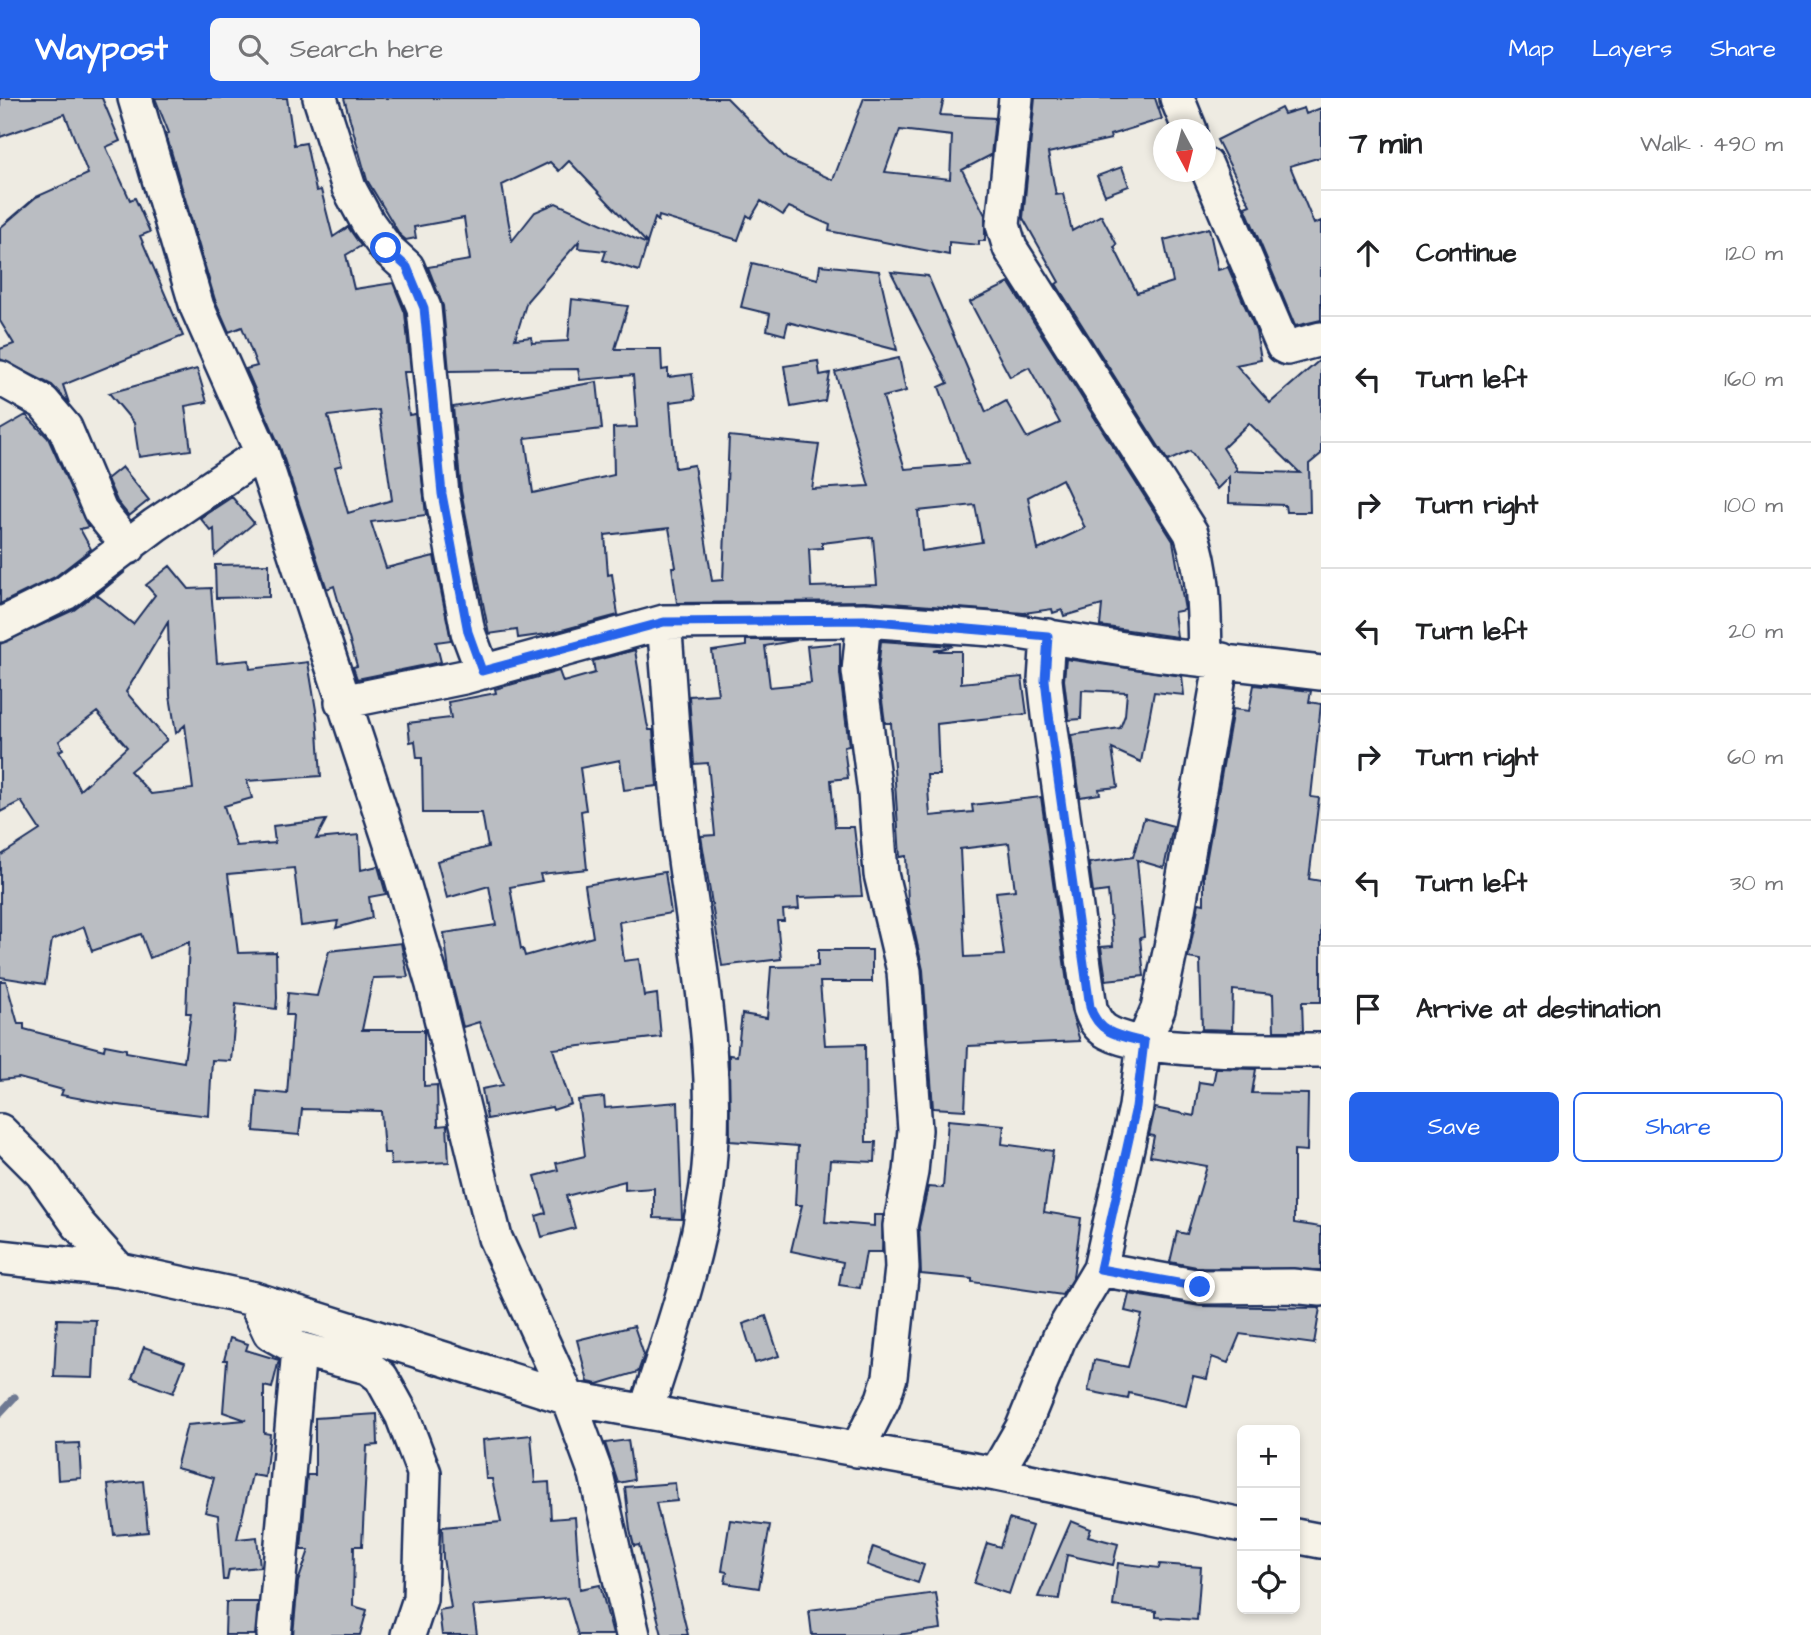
<!DOCTYPE html>
<meta charset="utf-8">
<style>
:root{--surface:#fff;--page:#f6f6f6;--text:#202124;--muted:#757577;--line:#e0e0e0;--accent:#2563eb}
body{margin:0;font-family:"Architects Daughter",sans-serif;background:var(--page);color:var(--text)}
.controls{position:absolute;right:21px;bottom:21px;display:grid;overflow:hidden;border-radius:10px;box-shadow:0 4px 10px #0003}
.controls button{width:63px;height:63px;display:grid;place-items:center;padding:0;border:0;border-bottom:2px solid var(--line);background:var(--surface);color:var(--text);font:35px sans-serif}
.compass{position:absolute;left:1153px;top:21px;width:63px;height:63px;border-radius:50%;background:var(--surface);box-shadow:0 4px 10px #0003;rotate:173deg}
.stop{position:absolute;width:21px;height:21px;margin:-16px;border:5px solid #2563eb;border-radius:50%;background:#fff}
.stop.end{background:#2563eb;border-color:#fff;box-shadow:0 2px 7px #0008}
.list{margin:0;padding:0;list-style:none}
h2{display:flex;justify-content:space-between;align-items:center;height:91px;margin:0;padding:0 28px;font-size:30px}
h2 small{font-size:23px;font-weight:400;color:var(--muted)}
.list li{display:grid;grid-template-columns:46px 1fr auto;gap:21px;align-items:center;box-sizing:border-box;height:126px;padding:0 28px;border-top:2px solid var(--line)}
.list b{display:block;font-size:26px;white-space:nowrap}
.list em{font-size:23px;font-style:normal;color:var(--muted)}
.actions{display:flex;gap:14px;padding:21px 28px}
.actions a{flex:1;padding:16px 0;border:2px solid var(--accent);border-radius:10px;text-align:center;font-size:24px;color:var(--accent)}
.actions .main{background:var(--accent);color:#fff}
.icon{flex:none;width:38px;height:38px;fill:none;stroke:currentColor;stroke-width:2;stroke-linecap:round;stroke-linejoin:round}
.map{position:relative;flex:none;width:1321px;height:1537px;overflow:hidden}
header{display:flex;align-items:center;gap:42px;box-sizing:border-box;height:98px;padding:0 35px;background:var(--accent);color:#fff}
header strong{font-size:33px}
nav{display:flex;gap:38px;margin-inline-start:auto;font-size:24px}
.search{width:490px;height:63px;background:var(--page);display:flex;align-items:center;gap:18px;box-sizing:border-box;padding:0 24px;border-radius:10px;color:var(--muted);font-size:26px}
main{display:flex}
aside{flex:1;background:var(--surface)}
.map>svg:first-child{display:block}
.lines{fill:none;stroke-linecap:round;stroke-linejoin:round}
.stream{stroke:#6e7992;stroke-width:7}
.building{fill:#babdc2;stroke:#1b2f5e;stroke-width:2;fill-rule:evenodd}
.minor-casing{stroke:#1b2f5e;stroke-width:38}
.path{stroke:#1b2f5e;stroke-width:4.5;stroke-dasharray:7 5;stroke-linecap:butt}
.minor{stroke:#f7f3e8;stroke-width:33}
.route{stroke:#2563eb;stroke-width:9}
</style>
<header>
<strong>Waypost</strong>
<div class="search"><svg class="icon" aria-label="search" viewBox="0 0 24 24"><circle cx="10" cy="10" r="6"/><path d="M15 15l6 6"/></svg>Search here</div>
<nav><a>Map</a><a>Layers</a><a>Share</a></nav>
</header>
<main>
<div class="map">
<svg width="1321" height="1537" viewBox="0 0 1321 1537">
<rect width="100%" height="100%" fill="#eeebe2"/>
<filter id="ink" filterUnits="userSpaceOnUse"><feTurbulence type="fractalNoise" baseFrequency=".0143" numOctaves="2"/><feDisplacementMap in="SourceGraphic" scale="14" xChannelSelector="R" yChannelSelector="G"/><feConvolveMatrix kernelMatrix="1 2 1 2 8 2 1 2 1" color-interpolation-filters="sRGB"/></filter>
<g filter="url(#ink)">
<g class="lines">
<path class="stream" d="M0,1315L15,1299"/>
</g>
<path class="building" d="M0,0H102L120,43L106,49L130,102L135,100L150,134L140,138L183,238L63,287L69,305L52,287L0,261V251L14,246L0,223V130L36,99L88,76L65,16L0,39Z
M155,0H287L294,47L306,45L316,93L321,92L333,139L348,129L361,148L346,157L354,191L393,185L405,215L411,274H404L409,317L415,316L426,417L371,424L386,470L434,458L451,542L436,544L441,564L357,581L353,569L357,568L334,488L327,491L280,349L246,271L257,268L242,229L229,234L215,202L166,36L169,35ZM379,312L392,402L348,415L335,369L342,367L328,318Z
M344,0H727L787,61L833,82L864,0H944L940,17L995,20L991,57L962,72L985,117V143H979V147L949,144V157L829,133L830,127L789,109L783,117L761,103L751,120L747,117L738,142L659,118L658,123L655,120L647,145L569,63L559,73L550,64L502,87L512,143L535,114L556,105L647,146L639,173L603,162L606,153L578,150L579,143L527,203L515,241L531,239L532,245L568,243L572,201L628,208L615,251H661L662,272L668,271V279L692,276L695,301L670,304L675,370L694,367L712,483L723,482L729,338L819,347L812,391L869,388L835,274L899,260L906,293L883,299L905,371L968,366L939,289L948,285L891,174L928,178L986,314L1006,303L1027,340L1060,325L1029,269L1010,279L970,204L1009,185L1173,443L1185,512L1174,514L1177,539L1100,528L1102,507L1064,518L1062,512L1053,515L1052,511L1024,515L865,503L677,505L672,469H676L669,430L605,437L608,477L612,476L618,517L547,536L518,540L517,532L489,536L461,393L453,309L597,284L602,331L525,340L533,395L614,377L613,330L637,329L633,277L580,282L578,271L449,273L443,208L428,169L470,162L464,120L414,129L416,140L406,142L400,137L367,82ZM900,32L952,38L950,81L885,74ZM1062,381L1085,430L1038,452L1028,399ZM975,407L982,444L922,453L918,413ZM873,439L877,487L811,489L809,451L822,450V445Z
M1035,0H1155L1162,21L1110,37L1111,41L1048,55L1056,97L1063,96L1072,133L1101,117L1117,147L1114,149L1137,195L1173,184L1164,142L1209,130L1218,172L1228,169L1256,233L1261,262L1236,267L1270,305L1321,261V356L1309,366L1310,414H1286L1285,407L1229,405V379L1217,391L1190,353L1168,363L1056,186L1059,184L1023,120ZM1249,325L1300,375L1235,373L1237,371L1223,350Z
M1281,10L1284,16L1304,10L1306,16L1321,10V59L1290,68L1314,126L1321,123V222L1295,228L1245,109L1250,107L1217,42Z
M1122,69L1129,88L1105,97L1097,78Z
M752,165L818,181L820,167L879,173L897,252L788,224L785,237L767,232L770,216L741,209Z
M818,263L820,277L830,275L825,303L791,309L784,268Z
M197,271L207,304L185,308L191,352L139,359L134,325L109,295Z
M26,317L48,340L88,429L80,431L91,451L55,479L0,506V332Z
M122,369L149,402L129,418L117,403L107,381Z
M232,399L254,425L215,458L214,431L211,433L200,420Z
M269,466V499L216,500L215,467Z
M170,468L189,491L211,490L217,565L249,562L250,571L308,564L317,618L321,678L247,683L252,700L224,708L236,748L275,745L273,728L326,722L316,741L359,737L361,772L378,768L386,796L369,799L372,820L336,830L338,823L301,828L294,770L228,776L238,855L276,854L277,900L276,911L236,906L231,963L212,962L209,1018L110,1006L61,997L63,992L19,980L0,982V883H6L18,926H24V931L104,952L105,947L126,951V954L184,964L191,915H186L189,844L150,860L141,836L92,853L84,829L52,842L45,886L0,879V758L40,732L21,703L0,714V546L74,512L125,474L97,497L133,526L155,497L146,487ZM168,524L170,598L176,635L185,627L193,691L151,696L130,673L167,642L126,594ZM97,614L127,649L80,692L59,653L63,651L59,643Z
M746,542H797L765,548L770,589L811,585L807,548L840,545V576L849,648L844,649L848,680L831,682L835,729H854L862,798L798,800L799,811L783,812L784,823H777L781,861L722,868L701,738L715,737L708,665L694,666L689,598L718,596L712,553L746,548Z
M881,543L953,548L934,553H961V585L1022,579L1027,616L937,626L939,677H927L930,718L973,714L972,707L1041,699L1071,913L1080,943L968,948L965,1012L933,1010L923,872L908,805L906,758L900,759L891,625H885L878,573ZM1009,745L1015,792L996,794L1004,857L965,859L960,751Z
M635,552L647,625L649,632H653L657,688L624,692L620,662L580,670L586,712L581,713L587,771L540,776L542,783L510,789L521,851H523L525,858L593,839L585,787L665,774L671,815L619,824L624,863L639,861L644,898L657,896L661,939L553,951L571,1006L553,1012L552,1009L487,1021L482,991L503,987L479,924L463,929L449,874L444,835L496,827L489,788L447,800L437,763L488,749L482,715H423L422,660H417L415,643L410,644L408,625L451,620L448,604L496,595L495,591L559,573L563,584L595,575L593,563Z
M1066,561L1182,578L1184,597L1154,594L1141,664L1112,651L1118,689L1099,691L1100,696L1080,699L1071,637L1120,630L1125,617L1127,594L1082,592L1081,621L1069,622L1064,582Z
M1254,587L1311,593L1309,604L1321,606L1311,699L1319,700L1309,781L1321,783V904H1302L1303,933H1274L1273,896L1233,892L1232,932L1202,931L1200,862L1188,860L1199,805L1204,806V775L1233,611L1249,613Z
M1144,720L1173,728L1164,770L1137,762L1144,839L1140,840L1144,878L1106,882L1101,849L1113,848L1108,793L1093,795L1089,765L1133,759Z
M401,845L408,879L373,880L362,932H424V988L437,987L438,1028L447,1027L449,1064L391,1067L390,1055H384L381,1013L302,1011L299,1037L254,1033L257,993L287,996L293,917H286L288,895L317,898L329,853Z
M818,852H872V884H820L825,947L865,946L866,1044H876L875,1064L830,1062L825,1124L874,1128V1117H883L882,1154H866L860,1190L839,1187L843,1164L791,1153L802,1107H795L798,1048L730,1043L729,957L737,958L742,916L767,920L771,869L818,868Z
M1216,970L1256,971L1252,995L1308,996L1307,1053L1294,1052V1125L1321,1129V1172L1202,1170L1170,1164L1177,1134L1187,1136L1207,1068L1150,1058L1154,1038L1149,1037L1155,1010L1194,1018L1199,984L1213,986Z
M604,999L605,1010L678,1004L682,1121L654,1120V1090L625,1092V1083L566,1098L575,1130L542,1139L536,1118L546,1115L535,1078L558,1072L556,1065L585,1058L578,1002Z
M948,1022L1004,1027L1002,1046L1053,1053L1044,1114L1081,1120L1073,1179L1062,1197L972,1184V1181L921,1176L919,1129L928,1089L943,1090Z
M1129,1196L1200,1208L1320,1210L1314,1246L1240,1236L1228,1265L1212,1259L1207,1281L1193,1278L1186,1308L1129,1295L1128,1301L1088,1293L1094,1262L1128,1269L1142,1217L1125,1213Z
M766,1218L779,1258L755,1265L743,1226Z
M57,1221L96,1222L93,1280L54,1279Z
M634,1228L644,1257L638,1274L598,1286L588,1284L577,1242Z
M230,1240L248,1246L246,1252L279,1262L272,1290L264,1288V1335L270,1336L265,1379L252,1377L237,1441L257,1439L260,1469L229,1472L227,1482H223L218,1417L205,1414L214,1380L176,1370L187,1327L246,1322L223,1314L227,1262H224Z
M144,1249L185,1264L173,1295L132,1280Z
M377,1316L378,1347L367,1348L362,1448H354L353,1508L367,1512L360,1537H293L298,1484L309,1452H301L307,1377H315V1320Z
M531,1337L535,1385L549,1384L551,1421L575,1419L580,1491L600,1487L613,1537H578L567,1500L473,1508L477,1537H442L439,1512L451,1510L443,1460L442,1429L501,1424L492,1381H486L483,1342Z
M628,1342L634,1382L618,1385L605,1345Z
M79,1345L81,1380L58,1382L56,1346Z
M143,1383L148,1434L114,1437L108,1387Z
M675,1385L677,1403L656,1405L688,1537H662L639,1447L634,1448L630,1432L625,1389Z
M1009,1421L1032,1428L1009,1496L974,1485L987,1445L1000,1449Z
M730,1422L770,1427L759,1490L725,1485L727,1474L722,1473Z
M1071,1423L1091,1431L1088,1438L1118,1446L1113,1467L1067,1457L1059,1501L1038,1499Z
M873,1449L924,1467L918,1485L867,1467Z
M1118,1465L1159,1470L1160,1466L1201,1469L1197,1522L1156,1519V1513L1113,1508Z
M936,1495L941,1531L897,1537H812L809,1512Z
M226,1504H258L255,1537H225Z"/>
<g class="lines">
<g class="minor-casing">
<path id="minor" d="M135,0L197,209L262,355L398,767L433,887L495,1140L568,1300L596,1376L633,1537
M320,0L349,90L368,125L386,150L407,169L424,210L442,396L468,534L483,574
M1016,0L1003,127L1010,150L1191,435C1205,476 1204,517 1205,561
M1177,0L1190,32
M1206,67L1283,248L1287,250L1321,241
M0,280L43,304L65,330L100,413L129,449
M0,527L65,495L155,427L262,355
M1048,538L1045,582L1049,617L1090,910C1093,919 1096,926 1104,932C1140,957 1275,951 1321,952
M342,604L464,579L664,524L864,522L1006,532L1155,556L1321,575
M0,1033L42,1075L78,1126L119,1172
M0,1159L119,1172L254,1201L568,1300L996,1376L1242,1427
M1100,1171L1200,1189L1292,1188L1321,1191
M254,1201L270,1235L299,1251L368,1269L381,1279L402,1317L424,1375L420,1501L408,1537
M646,1313C670,1239 696,1166 707,1088C721,976 700,872 685,762C674,683 671,603 664,524
M857,1352L883,1301L890,1279L902,1170L900,1128L911,1074L915,1032L904,873L881,776L875,695L859,573L864,522
M996,1376L1023,1329L1060,1238L1100,1171L1136,1009L1144,944L1158,911L1174,835L1222,562
M1295,1438L1321,1443
M274,1537L299,1251"/>
</g>
<path class="path" d="M0,481H1"/>
<use href="#minor" class="minor"/>
</g>
</g>
<g class="lines" filter="url(#ink)">
<path class="route" d="M386,150L407,169L424,210L442,396L468,534L482,573L664,524L864,522L1048,538L1045,582L1049,617L1090,909C1099,936 1119,938 1144,944L1136,1009L1100,1171L1200,1189"/>
</g>
</svg>
<div class="controls">
<button>+</button>
<button>−</button>
<button><svg class="icon" aria-label="locate" viewBox="0 0 24 24"><circle cx="12" cy="12" r="6"/><path d="M12 2v4M12 18v4M2 12h4M18 12h4"/></svg></button>
</div>
<svg class="compass" viewBox="-18 -18 36 36"><path d="M0-13l5 13h-10z" fill="#e53935"/><path d="M0 13l5-13h-10z" fill="#757577"/></svg>
<div class="stop" style="left:386px;top:150px"></div>
<div class="stop end" style="left:1200px;top:1189px"></div>
</div>
<aside>
<h2>7 min<small>Walk · 490 m</small></h2>
<ul class="list">
<li><svg class="icon" aria-label="ahead" viewBox="0 0 24 24"><path d="M12 20V5M6 11l6-6 6 6"/></svg><div><b>Continue</b></div><em>120 m</em></li>
<li><svg class="icon" aria-label="left" viewBox="0 0 24 24"><path d="M17 20v-9H6M10 6l-5 5 5 5"/></svg><div><b>Turn left</b></div><em>160 m</em></li>
<li><svg class="icon" aria-label="right" viewBox="0 0 24 24"><path d="M7 20v-9h11M14 6l5 5-5 5"/></svg><div><b>Turn right</b></div><em>100 m</em></li>
<li><svg class="icon" aria-label="left" viewBox="0 0 24 24"><path d="M17 20v-9H6M10 6l-5 5 5 5"/></svg><div><b>Turn left</b></div><em>20 m</em></li>
<li><svg class="icon" aria-label="right" viewBox="0 0 24 24"><path d="M7 20v-9h11M14 6l5 5-5 5"/></svg><div><b>Turn right</b></div><em>60 m</em></li>
<li><svg class="icon" aria-label="left" viewBox="0 0 24 24"><path d="M17 20v-9H6M10 6l-5 5 5 5"/></svg><div><b>Turn left</b></div><em>30 m</em></li>
<li><svg class="icon" aria-label="arrive" viewBox="0 0 24 24"><path d="M6 21V4h12l-3 4 3 4H6"/></svg><div><b>Arrive at destination</b></div></li>
</ul>
<div class="actions"><a class="main">Save</a><a>Share</a></div>
</aside>
</main>
